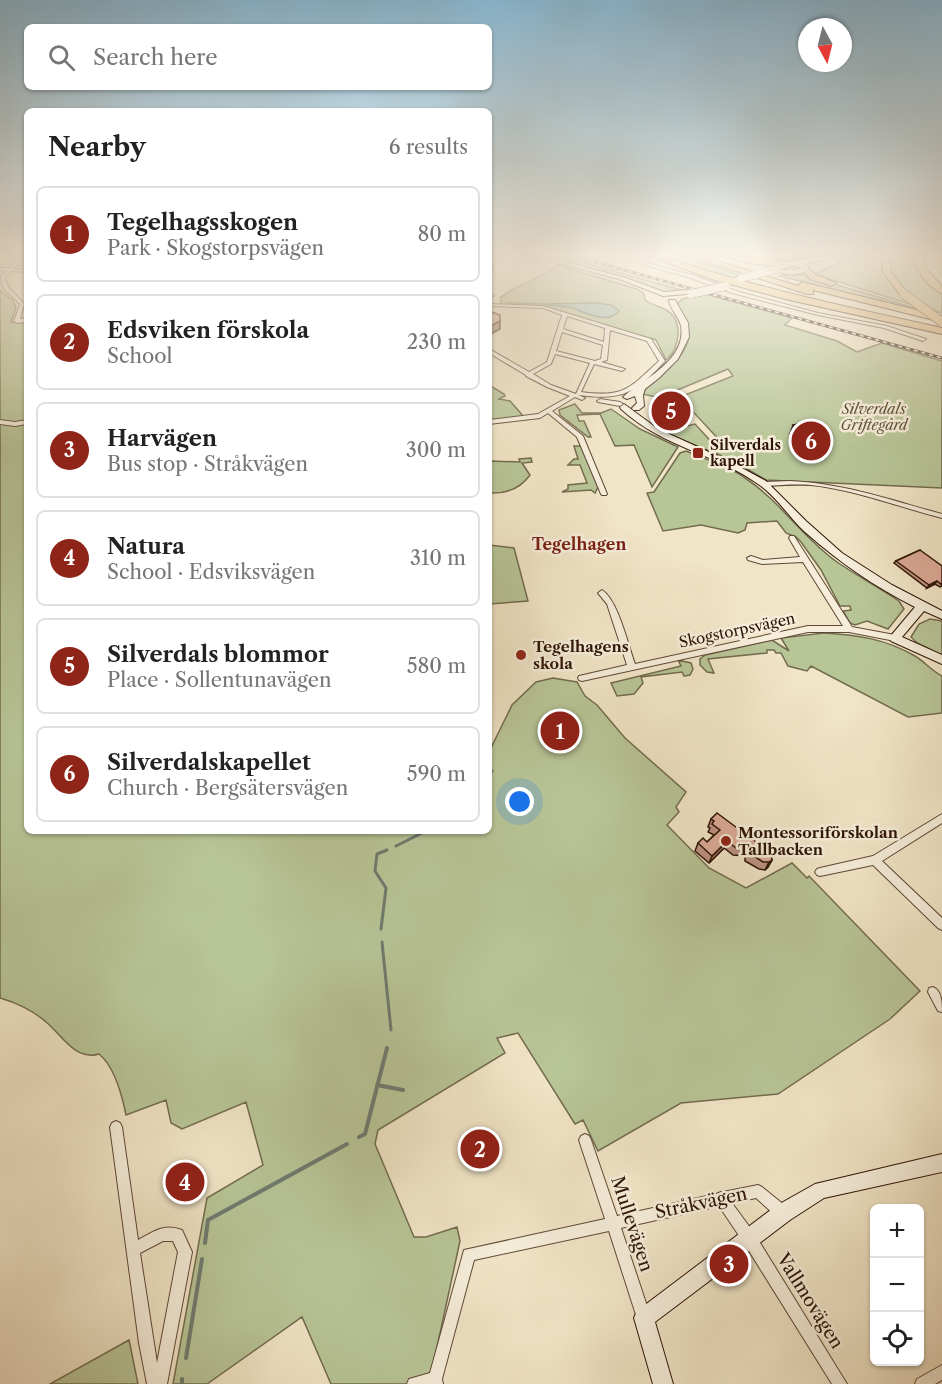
<!DOCTYPE html>
<meta charset="utf-8">
<style>
:root{--surface:#fff;--page:#f6f6f6;--text:#222;--muted:#767676;--line:#e0e0e0;--accent:#8f2418}
body{margin:0;font-family:"Libre Caslon Text",serif;background:var(--page);color:var(--text)}
.controls{position:absolute;right:18px;bottom:18px;display:grid;overflow:hidden;border-radius:9px;box-shadow:0 2px 4px #0004}
.controls button{width:54px;height:54px;display:grid;place-items:center;padding:0;border:0;border-bottom:2px solid var(--line);background:var(--surface);color:var(--text);font:30px sans-serif}
.compass{position:absolute;left:798px;top:18px;width:54px;height:54px;border-radius:50%;background:var(--surface);box-shadow:0 2px 4px #0004;rotate:173deg}
.you{position:absolute;left:520px;top:802px;width:21px;height:21px;margin:-15px;border:4px solid #fff;border-radius:50%;background:#1a73e8;box-shadow:0 0 0 9px #1a73e833}
.badge{display:grid;place-items:center;width:39px;height:39px;border-radius:50%;background:var(--accent);color:#fff;font-size:20px;font-weight:700}
.pin{position:absolute;translate:-50% -50%;border:3px solid #fff;box-shadow:0 2px 6px #0006}
.list{margin:0;padding:0;list-style:none}
h2{display:flex;justify-content:space-between;align-items:center;height:78px;margin:0;padding:0 24px;font-size:26px}
h2 small{font-size:20px;font-weight:400;color:var(--muted)}
.list li{display:grid;grid-template-columns:39px 1fr auto;gap:18px;align-items:center;box-sizing:border-box;height:96px;margin:0 12px 12px;padding:0 12px;border:2px solid var(--line);border-radius:9px}
.list b{display:block;font-size:22px;white-space:nowrap}
.list p{margin:0;font-size:20px;white-space:nowrap;color:var(--muted)}
.list em{font-size:20px;font-style:normal;color:var(--muted)}
.icon{flex:none;width:33px;height:33px;fill:none;stroke:currentColor;stroke-width:2;stroke-linecap:round;stroke-linejoin:round}
.map{position:relative;flex:none;width:942px;height:1384px;overflow:hidden}
.search{position:absolute;background:var(--surface);box-shadow:0 2px 4px #0004;left:24px;top:24px;width:468px;height:66px;display:flex;align-items:center;gap:15px;box-sizing:border-box;padding:0 21px;border-radius:9px;color:var(--muted);font-size:22px}
.panel{position:absolute;background:var(--surface);box-shadow:0 2px 4px #0004;left:24px;top:108px;width:468px;height:726px;border-radius:9px}
.map>svg:first-child{display:block}
.green{fill:#b8c597;stroke:#726c4e;stroke-width:1.5}
.water{fill:#9bbfb7;stroke:#6f7b70;stroke-width:1.5}
.lines{fill:none;stroke-linecap:round;stroke-linejoin:round}
.stream-far2{stroke:#6f7b70;stroke-width:1.5}
.stream-far1{stroke:#6f7b70;stroke-width:3}
.stream{stroke:#6f7b70;stroke-width:4}
.street-casing{stroke:#5e4836;stroke-width:2}
.secondary-casing{stroke:#2d1405;stroke-width:2}
.highway-casing{stroke:#2d1405;stroke-width:2}
.street{fill:#f6eedb;fill-rule:evenodd}
.secondary{fill:#f6eedb;fill-rule:evenodd}
.highway{fill:#e8c284;fill-rule:evenodd}
.rail-casing{stroke:#2d1405;stroke-width:3}
.rail{stroke:#f6eedb;stroke-width:1.5;stroke-dasharray:4;stroke-linecap:butt}
.secondary-bridge-casing{stroke:#2d1405;stroke-width:9;stroke-linecap:butt}
.highway-bridge-casing{stroke:#2d1405;stroke-width:10;stroke-linecap:butt}
.secondary-bridge{stroke:#f6eedb;stroke-width:8}
.highway-bridge{stroke:#e8c284;stroke-width:9}
.wall{fill:#be9283;stroke:#2d1405;stroke-width:1.5}
.shaded-wall{fill:#9b776a;stroke:#2d1405;stroke-width:1.5}
.building{fill:#ddaa98;stroke:#2d1405;stroke-width:1.5}
.poi-dot{fill:#8f2418;stroke:#f6eedb;stroke-width:2}
.labels{text-anchor:middle;dominant-baseline:central;stroke-width:5;stroke-linejoin:round;paint-order:stroke}
.far-park-label{font-size:14px;font-style:italic;fill:#5e5238;stroke:#f6eedb}
.far-poi-label{font-size:14px;font-weight:bold;fill:#2d1405;stroke:#f6eedb;text-anchor:start}
.street-label{font-size:15px;fill:#2d1405;stroke:#f6eedb}
.poi-label{font-size:15px;font-weight:bold;fill:#2d1405;stroke:#f6eedb;text-anchor:start}
.neighbourhood-label{font-size:16px;font-weight:bold;fill:#7a1f14;stroke:#f6eedb}
.near-street-label{font-size:18px;fill:#2d1405;stroke:#f6eedb}
</style>
<div class="map">
<svg width="942" height="1384" viewBox="0 0 942 1384">
<rect width="100%" height="100%" fill="#f1e5c7"/>
<filter id="stains"><feTurbulence type="fractalNoise" baseFrequency=".00333" numOctaves="4"/><feColorMatrix values="0 0 0 0 .2 0 0 0 0 .09 0 0 0 0 .02 0 0 0 .5 -.17"/></filter>
<radialGradient id="worn" r=".72"><stop offset=".6" stop-color="#630" stop-opacity="0"/><stop offset="1" stop-color="#630" stop-opacity=".3"/></radialGradient>
<path class="green" d="M526,252H546L685,291L666,293L625,278Z
M648,252H670L742,276L728,279Z
M839,252L803,262L778,263L731,255Z
M861,252H882C879,276 897,290 913,305L814,274Z
M890,252H916C913,270 930,281 942,292V313C919,307 883,280 890,252Z
M557,265L637,289L644,294L645,300C651,305 659,306 666,310C684,320 680,349 666,360L656,340L543,307L501,305V297C519,283 540,280 557,265Z
M790,273L807,276L918,309L923,313L780,276Z
M0,290L13,301L16,307L11,322L27,321V831H489V752L512,705L536,682L553,678L577,682L585,696L597,705L625,738L686,792L676,807L679,812L667,825L709,868L746,888L792,863L807,878L809,876L920,991L890,1019L778,1094L681,1103L598,1151L583,1120L575,1124L518,1033L497,1038L505,1053L378,1130L375,1144L414,1237H426L457,1227L460,1241L429,1384H331L302,1317L207,1384H173L207,1198L263,1165L246,1102L182,1129L171,1123L166,1100L126,1115C122,1095 115,1067 99,1054C75,1061 62,1035 46,1022C34,1011 15,1002 0,998Z
M705,294L792,318L785,325L837,341L857,352L882,343L942,361V488L766,480L732,460L669,435L670,430L695,424L717,448L725,446L683,401L665,403L733,376L728,369L675,391L677,393L666,399L642,394C654,373 685,363 689,337C691,323 677,315 678,303L682,299Z
M489,385L504,394L505,396L499,399L510,401L524,417L489,421Z
M575,404L582,413H601L611,409L640,429L678,447L652,487L634,445L615,446L600,414L577,415L579,421H584L591,437H588L560,415L559,410Z
M574,446H582L598,487L595,493L591,490L562,492L568,489V485L587,483L580,465H568L574,459H578Z
M686,451C706,460 727,465 745,478C780,501 803,538 837,562C857,576 879,587 899,601L904,609L888,629L867,621L855,625L850,623L843,611L851,610L850,606H840L821,570L801,542L796,537L786,533L777,521L747,523L745,530L738,533L701,525L663,531L647,493L654,492L680,453Z
M531,458L532,462L522,463L530,475C520,489 506,494 489,493V461L520,462L519,459Z
M489,545L514,548L528,601L489,604Z
M930,619L942,621V655L917,643L911,637L919,624Z
M824,633C858,635 886,639 915,656C925,662 932,671 942,676V713L908,717L811,666L807,671L788,666L781,653H776L774,650H767V653L708,659L714,673L707,672L700,665V659L705,655L772,640L789,651L781,638Z
M678,660L691,663L693,669L690,675L684,676L682,672L641,677L643,683L634,694L617,696L611,683L681,666Z
M129,1340L138,1384H50Z"/>
<path class="water" d="M597,303L611,305L619,311C607,326 583,311 569,307C561,306 552,306 545,304Z"/>
<g class="lines">
<path class="stream-far2" d="M507,303L545,304"/>
<path class="stream-far1" d="M489,775L492,771
M396,846L426,831
M381,929L386,888L375,871L377,854L387,850
M382,942L391,1030"/>
<path class="stream" d="M377,1085L403,1090
M359,1137L365,1134L387,1048
M205,1243L208,1220L347,1144
M186,1358L202,1259
M182,1379V1383"/>
<g class="street-casing">
<path id="street" d="M507,252H512L489,267V264Z
M599,252H606L692,275L736,291L818,313L887,326L926,339L923,341L884,328L818,315L732,293L688,277Z
M25,253H27V256L14,269L27,270V272L11,271L5,276C6,290 17,294 24,304L20,319L27,318V322L17,323L14,321L20,304L4,289L1,281V276L6,271L0,270V268H9Z
M489,295H494V296L489,297Z
M489,304L543,306L651,339L665,361C635,393 623,401 578,395L585,398L582,400L575,397L552,411L583,436L607,494L606,495H602L601,494L577,437L548,413L540,418L489,424V420L538,414L570,396L547,387L526,376V375L489,353V349L491,350L529,372L547,362L562,315L543,308L489,306ZM567,316L605,328L604,342L563,329ZM610,330L647,341L659,361C630,388 624,398 581,392L594,364L622,371L625,369L601,362L607,360ZM562,332L603,345L601,359L595,361L556,351ZM555,354L590,363L576,394L551,385L533,374L551,364Z
M600,399L620,402L623,404L620,406L598,402L597,401Z
M0,420L15,422L27,420V424L15,426L0,424Z
M789,481C843,483 890,500 942,514V518C899,507 856,490 811,485C796,484 781,485 765,486L762,484L765,482Z
M790,536H794L852,627L895,635L898,636L899,638L898,640L895,641L849,632H808L582,681L579,680L578,678L579,676L627,665L607,604L598,593L602,590C618,600 628,645 635,664L808,626H843L803,562L762,564L748,560L747,558L751,556L763,560L800,557L789,538Z
M942,814V823L882,861L942,918V930L938,928L873,865L820,876L817,875L815,872L817,869L820,868L873,856Z
M933,987C942,991 942,1003 942,1012L938,1011L928,992L929,988Z
M116,1121L120,1123L122,1127L138,1240C153,1232 164,1223 182,1230L192,1252L167,1384H147L139,1343L110,1127L112,1123ZM163,1241H173L178,1252L157,1363L140,1253Z
M585,1134L589,1136L591,1140L617,1216L716,1194L721,1192H723L758,1185L762,1187L788,1208L789,1213L788,1218L783,1219L778,1218L756,1198L732,1203L754,1233L847,1384H832L744,1243L719,1206L621,1228L651,1318L649,1323L644,1325L639,1323L637,1318L609,1231L474,1260L442,1379L443,1384H407L409,1379L430,1373L464,1250L605,1219L579,1140L581,1136Z
M942,1365V1380L935,1384H915L917,1379Z"/>
</g>
<g class="secondary-casing">
<path id="secondary" d="M518,252H528L626,278L664,292L686,290L689,292L686,294L663,296L622,280Z
M836,252H845L822,260L804,264L810,269C798,277 783,276 774,269C791,258 816,258 836,252ZM792,265L802,269L780,270Z
M742,276L744,277V279L717,285L714,283Z
M669,300H675L688,323L689,337L678,359L659,378L645,389L643,395L644,406L639,410H633L632,408L637,403L635,396L627,399L623,397C643,379 687,360 681,326C679,316 670,310 669,300Z
M624,404L658,429L731,462L766,481L806,521L842,553L892,585L942,611V619L924,611L902,637L942,655V664L891,641L889,638L915,607C875,587 839,562 805,532C790,518 778,499 761,486C716,453 665,449 621,409L620,407Z
M942,1154V1172L824,1198L790,1220L655,1322L673,1384H653L634,1318L637,1311L776,1206L815,1184Z"/>
</g>
<g class="highway-casing">
<path id="highway" d="M639,252H650C746,286 843,306 942,328V334L785,299L711,279Z
M677,252H689L798,286L802,282L942,316V322L813,290V294H807Z
M715,252C723,252 787,261 790,263C778,271 727,260 715,252Z
M750,252H790L786,254L753,255Z
M881,252H889L891,272L908,294L907,296H901L883,272Z
M915,252H923L926,269L942,286V293C926,286 914,269 915,252Z
M806,267L816,275L836,283L832,286L810,279L802,270Z"/>
</g>
<use href="#street" class="street"/>
<use href="#secondary" class="secondary"/>
<use href="#highway" class="highway"/>
<g class="rail-casing">
<path id="rail" d="M559,252L942,358"/>
</g>
<use href="#rail" class="rail"/>
<g class="secondary-bridge-casing">
<path id="secondary-bridge" d="M742,278L777,269
M691,294L726,286"/>
</g>
<g class="highway-bridge-casing">
<path id="highway-bridge" d="M695,252L753,253
M904,294L942,322"/>
</g>
<use href="#secondary-bridge" class="secondary-bridge"/>
<use href="#highway-bridge" class="highway-bridge"/>
</g>
<path class="wall" d="M793,425L827,445L806,449L790,434Z
M920,550L942,586L940,587L935,584L927,588L894,563L896,561Z
M711,819L772,860L768,867L765,870L759,869L745,861V856L733,855L724,848L709,863L695,851L698,843L707,842L714,835L708,832L710,828L708,827Z"/>
<path class="shaded-wall" d="M500,321V329L489,335V327Z
M830,437L827,445L806,449L809,441Z
M937,581L935,584L927,588L929,585Z
M727,841L724,848L709,863L712,856Z
M772,860L768,867L765,870L769,862Z"/>
<path class="building" d="M489,311L500,315V321L489,327Z
M813,421L830,437L809,441L793,425Z
M920,550L942,566V584H941L937,581L929,585L896,561Z
M717,813L771,853L772,860L769,862H763L749,853L748,849L736,848L727,841L712,856L698,843L703,838L707,842L720,830L712,824L714,821L711,819Z"/>
<linearGradient id="sky" x2="0" y2="1"><stop stop-color="#89b8d4"/><stop offset="0.57" stop-color="#f9f3e6"/><stop offset="1" stop-color="#f9f3e6" stop-opacity="0"/></linearGradient>
<rect width="942" height="446" fill="url(#sky)"/>
<g class="poi-dot">
<rect x="692" y="447" width="12" height="12" rx="3"/>
<circle cx="521" cy="655" r="6"/>
<circle cx="726" cy="841" r="6"/>
</g>
<g class="labels">
<g class="far-park-label">
<text x="874" y="409">Silverdals<tspan x="874" dy="16">Griftegård</tspan></text>
</g>
<g class="far-poi-label">
<text x="710" y="445">Silverdals<tspan x="710" dy="16">kapell</tspan></text>
</g>
<g class="street-label">
<text transform="translate(737 630) rotate(-12)">Skogstorpsvägen</text>
</g>
<g class="poi-label">
<text x="533" y="646">Tegelhagens<tspan x="533" dy="17">skola</tspan></text>
<text x="738" y="832">Montessoriförskolan<tspan x="738" dy="17">Tallbacken</tspan></text>
</g>
<g class="neighbourhood-label">
<text x="579" y="544">Tegelhagen</text>
</g>
<g class="near-street-label">
<text transform="translate(701 1203) rotate(-12)">Stråkvägen</text>
<text transform="translate(632 1224) rotate(72)">Mullevägen</text>
<text transform="translate(810 1301) rotate(58)">Vallmovägen</text>
</g>
</g>
<rect width="100%" height="100%" filter="url(#stains)"/>
<rect width="100%" height="100%" fill="url(#worn)"/>
</svg>
<div class="controls">
<button>+</button>
<button>−</button>
<button><svg class="icon" aria-label="locate" viewBox="0 0 24 24"><circle cx="12" cy="12" r="6"/><path d="M12 2v4M12 18v4M2 12h4M18 12h4"/></svg></button>
</div>
<svg class="compass" viewBox="-18 -18 36 36"><path d="M0-13l5 13h-10z" fill="#e53935"/><path d="M0 13l5-13h-10z" fill="#767676"/></svg>
<div class="you"></div>
<div class="pin badge" style="left:560px;top:731px">1</div>
<div class="pin badge" style="left:480px;top:1149px">2</div>
<div class="pin badge" style="left:729px;top:1264px">3</div>
<div class="pin badge" style="left:185px;top:1182px">4</div>
<div class="pin badge" style="left:671px;top:411px">5</div>
<div class="pin badge" style="left:811px;top:441px">6</div>
<div class="search"><svg class="icon" aria-label="search" viewBox="0 0 24 24"><circle cx="10" cy="10" r="6"/><path d="M15 15l6 6"/></svg>Search here</div>
<section class="panel">
<h2>Nearby<small>6 results</small></h2>
<ul class="list">
<li><span class="badge">1</span><div><b>Tegelhagsskogen</b><p>Park · Skogstorpsvägen</p></div><em>80 m</em></li>
<li><span class="badge">2</span><div><b>Edsviken förskola</b><p>School</p></div><em>230 m</em></li>
<li><span class="badge">3</span><div><b>Harvägen</b><p>Bus stop · Stråkvägen</p></div><em>300 m</em></li>
<li><span class="badge">4</span><div><b>Natura</b><p>School · Edsviksvägen</p></div><em>310 m</em></li>
<li><span class="badge">5</span><div><b>Silverdals blommor</b><p>Place · Sollentunavägen</p></div><em>580 m</em></li>
<li><span class="badge">6</span><div><b>Silverdalskapellet</b><p>Church · Bergsätersvägen</p></div><em>590 m</em></li>
</ul>
</section>
</div>
